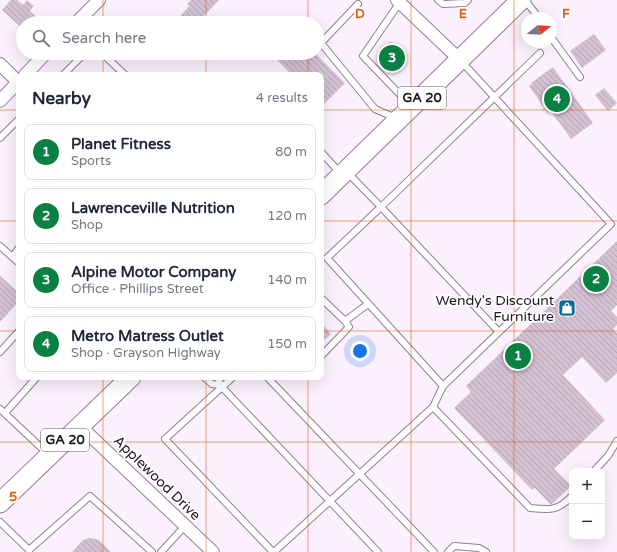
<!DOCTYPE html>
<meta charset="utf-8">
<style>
:root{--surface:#fff;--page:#f2f2f3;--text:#1f2937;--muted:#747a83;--line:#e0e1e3;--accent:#0b8043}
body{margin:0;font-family:"Varela Round",sans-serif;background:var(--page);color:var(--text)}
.controls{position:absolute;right:12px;bottom:12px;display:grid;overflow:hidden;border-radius:8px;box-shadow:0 4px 16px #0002}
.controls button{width:36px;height:36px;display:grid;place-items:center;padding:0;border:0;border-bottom:1px solid var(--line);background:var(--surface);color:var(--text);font:20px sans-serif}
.compass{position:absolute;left:521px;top:12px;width:36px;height:36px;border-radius:50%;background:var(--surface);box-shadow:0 4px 16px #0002;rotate:72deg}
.you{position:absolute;left:360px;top:351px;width:14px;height:14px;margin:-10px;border:3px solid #fff;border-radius:50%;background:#1a73e8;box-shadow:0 0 0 6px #1a73e833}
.badge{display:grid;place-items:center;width:26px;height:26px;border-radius:50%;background:var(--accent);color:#fff;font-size:13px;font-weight:700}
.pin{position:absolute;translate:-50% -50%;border:2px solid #fff;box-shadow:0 1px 4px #0006}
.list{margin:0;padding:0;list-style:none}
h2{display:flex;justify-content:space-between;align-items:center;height:52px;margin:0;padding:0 16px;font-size:17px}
h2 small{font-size:13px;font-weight:400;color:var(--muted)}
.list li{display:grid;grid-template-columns:26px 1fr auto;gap:12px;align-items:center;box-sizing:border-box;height:56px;margin:0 8px 8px;padding:0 8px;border:1px solid var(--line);border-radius:8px}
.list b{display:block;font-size:15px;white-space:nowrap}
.list p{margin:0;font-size:13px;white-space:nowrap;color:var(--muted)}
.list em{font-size:13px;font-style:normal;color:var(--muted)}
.icon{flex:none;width:22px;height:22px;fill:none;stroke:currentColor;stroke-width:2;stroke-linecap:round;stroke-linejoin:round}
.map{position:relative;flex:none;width:617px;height:552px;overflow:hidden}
.search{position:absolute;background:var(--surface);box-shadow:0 4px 16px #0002;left:16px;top:16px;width:308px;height:44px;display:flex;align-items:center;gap:10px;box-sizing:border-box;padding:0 14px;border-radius:22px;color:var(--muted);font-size:15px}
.panel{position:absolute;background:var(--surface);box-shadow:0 4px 16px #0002;left:16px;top:72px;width:308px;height:308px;border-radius:8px}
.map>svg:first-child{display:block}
.building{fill:url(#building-back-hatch)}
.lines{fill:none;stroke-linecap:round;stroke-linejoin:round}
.lane-casing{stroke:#908194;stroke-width:8}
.street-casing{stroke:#908194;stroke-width:14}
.primary-casing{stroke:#908194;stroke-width:21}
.lane{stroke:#fff;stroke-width:6}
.street{stroke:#fff;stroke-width:12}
.primary{stroke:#fff;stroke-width:19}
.grid{fill:none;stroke:#e8590c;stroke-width:1;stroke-opacity:0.55}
.labels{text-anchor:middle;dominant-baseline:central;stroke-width:3.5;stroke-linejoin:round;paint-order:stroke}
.shield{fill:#fff;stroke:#615d62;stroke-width:1}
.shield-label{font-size:13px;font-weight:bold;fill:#1d171e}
.poi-label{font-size:14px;fill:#1d171e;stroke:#fff;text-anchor:end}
.street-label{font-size:14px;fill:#1d171e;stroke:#fff}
.grid-label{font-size:13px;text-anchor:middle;font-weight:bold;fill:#e8590c;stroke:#fff;stroke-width:3.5;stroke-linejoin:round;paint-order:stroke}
</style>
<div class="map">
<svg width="617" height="552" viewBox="0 0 617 552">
<defs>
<pattern id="building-back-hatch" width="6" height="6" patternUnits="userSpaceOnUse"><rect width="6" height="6" fill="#d3c1d3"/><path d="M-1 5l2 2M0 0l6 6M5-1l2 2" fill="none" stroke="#b5a5b5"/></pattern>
</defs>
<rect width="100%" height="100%" fill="#faf1fd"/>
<path class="building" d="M11,0H17L23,5L27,0L34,6L30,11L43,23H23V29L2,10Z
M191,0H219L197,23H180L177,20L189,6L187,4Z
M594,34L606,50L582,68L570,51Z
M390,42L393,45L395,43L408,56L398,66L400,67L390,73L377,60L386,51L383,48Z
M284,53H315L345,83L322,106L321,75H292L277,60Z
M553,67L593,123L571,139L551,111L548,113L529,86L532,84L531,83Z
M604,88L617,103L608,111L595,95Z
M617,241V305L611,311L617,317V325L613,329L617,333V373L606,383L582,357L563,375L605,420L554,469L571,486L551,505L535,488L532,490L454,408L471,392L466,386Z
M0,276L19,293V301L0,322Z
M321,322L331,334L321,343Z
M90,538L99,540L111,552H72L83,540Z"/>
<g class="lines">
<g class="lane-casing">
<path id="lane" d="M438,0L443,4L465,3L468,0
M525,0L539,18
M400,2L363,56L411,106
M358,4L321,43L375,109L396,118
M551,37L580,77
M102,53L125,75
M63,75L85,53
M0,138L19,119
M321,152L341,174
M347,172L381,207L327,258L443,386L611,224L461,61
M0,246L19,263
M12,257L19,248
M321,298L345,321L349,327L321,356
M345,321L368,304
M499,332L381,207L540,53
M0,352L19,331
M204,377L212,384L220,385
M218,377L220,385L378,552
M233,377L165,439L273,552
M267,377L434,552
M443,386L433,407L530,508C550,510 558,511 572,496
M0,409L48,454
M5,413L37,377
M594,471L608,456L617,441
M0,522L29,550L90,496L152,552
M161,552L185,526
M274,552L433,407
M448,552L454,546L479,548L486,552"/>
</g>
<g class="street-casing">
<path id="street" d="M397,0L460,60
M76,23L99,0
M0,64L18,82
M25,75L46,53
M0,101L19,81
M80,426L213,552"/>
</g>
<g class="primary-casing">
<path id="primary" d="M321,195L521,0
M0,503L131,377"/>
</g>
<use href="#lane" class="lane"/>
<use href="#street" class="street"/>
<use href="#primary" class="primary"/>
</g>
<path class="grid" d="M103,0V23M206,0V23M308,0V23M411,0V552M514,0V552M103,53V75M206,53V75M308,53V75M0,110H19M321,110H617M0,221H19M321,221H617M0,331H19M321,331H617M103,377V552M206,377V552M308,377V552M0,442H617"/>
<defs>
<g id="shop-square" transform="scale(0.9)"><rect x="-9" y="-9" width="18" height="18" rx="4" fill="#066d9a" stroke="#fff"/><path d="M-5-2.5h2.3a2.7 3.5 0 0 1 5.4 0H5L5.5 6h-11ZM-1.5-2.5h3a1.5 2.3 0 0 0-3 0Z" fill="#fff"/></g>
</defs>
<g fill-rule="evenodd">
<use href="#shop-square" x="567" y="308"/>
</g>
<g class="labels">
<g class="shield">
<rect x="398" y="87" width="48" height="22" rx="3"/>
<rect x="41" y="429" width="48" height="22" rx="3"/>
</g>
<g class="shield-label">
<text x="422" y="98">GA 20</text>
<text x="65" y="440">GA 20</text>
</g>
<g class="poi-label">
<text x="554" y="300">Wendy's Discount<tspan x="554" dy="16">Furniture</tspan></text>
</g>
<g class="street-label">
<text transform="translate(157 478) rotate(44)">Applewood Drive</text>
</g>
</g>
<g class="grid-label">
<text x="360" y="18">D</text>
<text x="463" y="18">E</text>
<text x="566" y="18">F</text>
<text x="13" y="501">5</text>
</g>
</svg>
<div class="controls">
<button>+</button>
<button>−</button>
</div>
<svg class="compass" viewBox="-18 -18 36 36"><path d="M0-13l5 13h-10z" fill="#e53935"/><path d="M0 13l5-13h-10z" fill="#747a83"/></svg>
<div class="you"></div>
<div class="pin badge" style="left:518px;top:356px">1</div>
<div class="pin badge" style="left:596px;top:279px">2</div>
<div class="pin badge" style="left:392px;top:58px">3</div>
<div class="pin badge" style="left:557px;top:99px">4</div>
<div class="search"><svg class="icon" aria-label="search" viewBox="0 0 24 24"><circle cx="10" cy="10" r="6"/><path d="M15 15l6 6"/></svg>Search here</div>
<section class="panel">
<h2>Nearby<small>4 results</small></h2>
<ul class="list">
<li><span class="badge">1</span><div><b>Planet Fitness</b><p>Sports</p></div><em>80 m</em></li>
<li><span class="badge">2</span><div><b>Lawrenceville Nutrition</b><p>Shop</p></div><em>120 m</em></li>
<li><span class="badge">3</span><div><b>Alpine Motor Company</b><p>Office · Phillips Street</p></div><em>140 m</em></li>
<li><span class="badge">4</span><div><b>Metro Matress Outlet</b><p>Shop · Grayson Highway</p></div><em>150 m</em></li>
</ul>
</section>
</div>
